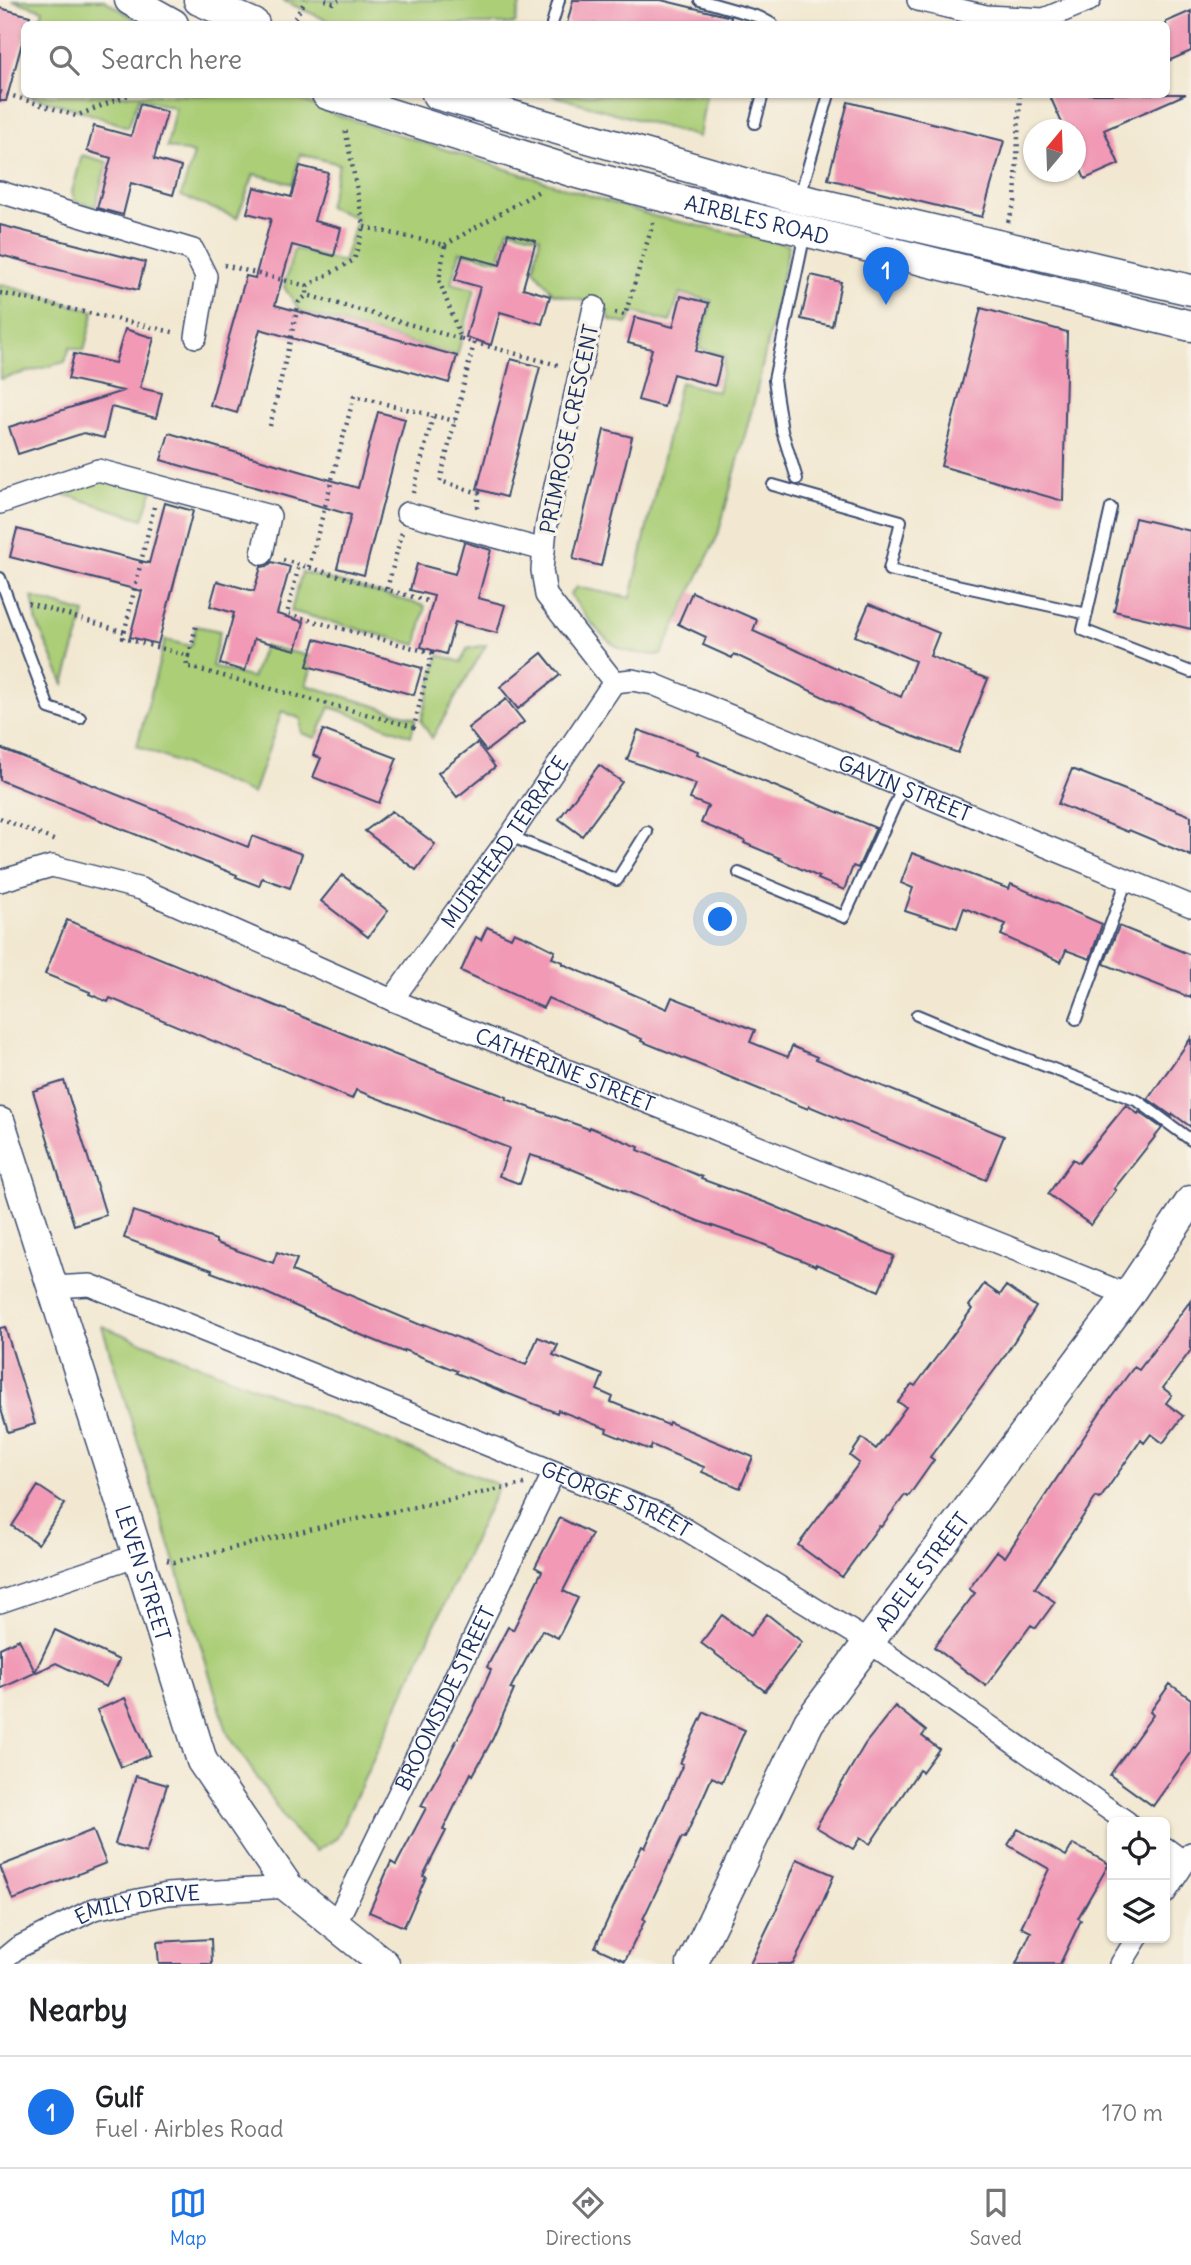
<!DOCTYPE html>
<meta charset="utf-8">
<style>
:root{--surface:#fff;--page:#f2f2f2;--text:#202124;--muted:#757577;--line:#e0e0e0;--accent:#1a73e8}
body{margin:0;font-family:Delius,sans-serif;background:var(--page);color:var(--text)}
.controls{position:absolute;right:21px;bottom:21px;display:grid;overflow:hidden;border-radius:10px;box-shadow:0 2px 5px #0004}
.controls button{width:63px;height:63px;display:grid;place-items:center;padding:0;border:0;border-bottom:2px solid var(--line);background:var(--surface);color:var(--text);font:35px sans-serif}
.compass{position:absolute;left:1023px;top:119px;width:63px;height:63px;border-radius:50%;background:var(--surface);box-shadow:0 2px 5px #0004;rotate:19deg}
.you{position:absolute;left:721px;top:920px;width:24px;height:24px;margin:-18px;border:5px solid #fff;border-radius:50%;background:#1a73e8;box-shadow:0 0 0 10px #1a73e833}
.badge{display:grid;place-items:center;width:46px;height:46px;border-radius:50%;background:var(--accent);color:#fff;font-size:23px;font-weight:700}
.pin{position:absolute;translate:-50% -58px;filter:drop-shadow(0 2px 4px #0008)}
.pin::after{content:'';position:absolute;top:37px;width:24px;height:21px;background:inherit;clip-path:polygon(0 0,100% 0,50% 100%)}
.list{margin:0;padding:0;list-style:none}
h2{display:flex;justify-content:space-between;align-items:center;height:91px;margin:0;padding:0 28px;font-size:30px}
h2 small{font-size:23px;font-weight:400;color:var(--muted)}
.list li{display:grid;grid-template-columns:46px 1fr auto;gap:21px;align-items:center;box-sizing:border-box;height:112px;padding:0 28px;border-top:2px solid var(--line)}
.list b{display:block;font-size:26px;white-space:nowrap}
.list p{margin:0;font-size:23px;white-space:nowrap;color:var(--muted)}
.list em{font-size:23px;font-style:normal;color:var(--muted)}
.icon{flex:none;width:38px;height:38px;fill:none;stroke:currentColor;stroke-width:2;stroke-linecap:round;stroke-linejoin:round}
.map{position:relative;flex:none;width:1191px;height:1964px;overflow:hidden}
.search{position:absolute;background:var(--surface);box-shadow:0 2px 5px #0004;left:21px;right:21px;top:21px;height:77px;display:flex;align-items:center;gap:18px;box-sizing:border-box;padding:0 24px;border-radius:10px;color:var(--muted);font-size:26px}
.sheet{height:203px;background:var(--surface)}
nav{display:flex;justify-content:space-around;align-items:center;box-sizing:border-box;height:98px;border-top:2px solid var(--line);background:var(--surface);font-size:19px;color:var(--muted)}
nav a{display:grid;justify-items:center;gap:4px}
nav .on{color:var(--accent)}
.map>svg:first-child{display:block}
.green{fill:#abce77;stroke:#637e6a;stroke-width:2}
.building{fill:#f199b5}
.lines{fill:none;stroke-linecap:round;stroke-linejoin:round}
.lane-casing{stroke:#3b4b6f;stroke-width:14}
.street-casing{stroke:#3b4b6f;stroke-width:24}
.secondary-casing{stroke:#3b4b6f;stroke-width:33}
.path{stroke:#3b4b6f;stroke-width:4.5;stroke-dasharray:2 5;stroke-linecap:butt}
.lane{stroke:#fff;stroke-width:10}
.street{stroke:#fff;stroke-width:21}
.secondary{stroke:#fff;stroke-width:30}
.labels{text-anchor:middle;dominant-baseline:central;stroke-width:7;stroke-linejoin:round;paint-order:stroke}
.street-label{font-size:21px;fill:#1b2f5e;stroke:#f7f3e8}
</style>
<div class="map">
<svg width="1191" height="1964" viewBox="0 0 1191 1964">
<rect width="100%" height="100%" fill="#f7f3e8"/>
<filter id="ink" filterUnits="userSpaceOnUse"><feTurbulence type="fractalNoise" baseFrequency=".0143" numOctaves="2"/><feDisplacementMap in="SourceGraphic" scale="14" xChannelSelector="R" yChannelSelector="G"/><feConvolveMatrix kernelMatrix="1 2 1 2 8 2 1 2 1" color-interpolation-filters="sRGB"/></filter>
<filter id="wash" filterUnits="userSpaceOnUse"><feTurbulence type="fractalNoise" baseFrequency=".00686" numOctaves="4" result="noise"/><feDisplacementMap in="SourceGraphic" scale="28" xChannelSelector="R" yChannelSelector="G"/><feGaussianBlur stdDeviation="1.57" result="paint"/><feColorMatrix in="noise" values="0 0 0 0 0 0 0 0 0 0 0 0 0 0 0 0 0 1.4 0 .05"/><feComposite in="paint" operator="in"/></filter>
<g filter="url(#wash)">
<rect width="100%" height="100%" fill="#f2e8d1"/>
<path class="green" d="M12,0H104L143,24H39L43,10Z
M282,0H521L515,24H335Z
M663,94L706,95L699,137L551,95Z
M26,95H289L334,114L653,216L789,245L756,394L718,535L661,655C646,654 628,654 616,646C599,636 581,610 570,594L577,587L631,598L680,382L718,392L725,356L699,348L712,301L680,293L670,322L634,312L627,324L610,320L605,306L553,293L534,269L540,237L508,229L499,260L460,252L451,283L475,289L457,356L301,312L284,287L294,249L343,262L357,218L328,207L339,164L300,154L293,184L254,174L237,218L181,196L194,154L167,147L175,108L139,98L128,127L76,109Z
M82,155L107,162L95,207L75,201L72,192Z
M0,284L94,311L84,351L70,347L65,362L0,379Z
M100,474L153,489L143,519L60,493Z
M302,572L425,606L417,645L291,611Z
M32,597L85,613L64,684L37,623Z
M196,626L220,631L212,666L252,678L264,646L310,656L307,665L312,667L306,685L416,718L411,736L330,707L316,738L301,733V719L282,711L253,794L137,746L165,640L191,646Z
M486,645L432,738L421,721L439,655L461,662L467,649Z
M102,1326L499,1485L337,1838L316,1851L291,1828L228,1734Z"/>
<g id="blocks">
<path class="building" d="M573,0H661L731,17L730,24H567Z
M0,8L30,16L28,24H24V36L6,101H0Z
M1191,11V51L1166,62V22Z
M1049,94H1186L1104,130L1119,164L1085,179L1075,157V130H1065Z
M848,102L1004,141L982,217L828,179Z
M140,104L167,112L154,159L181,167L173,195L131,183L123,215L97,208L111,158L87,151L94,126L131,136Z
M300,166L328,173L314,221L341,228L334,256L292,245L275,305L457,356L449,383L260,329L237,413L210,405L246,276L255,278L271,219L247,213L254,187L291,197Z
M0,225L145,262L138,290L0,255Z
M508,233L536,241L523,288L550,296L542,324L500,312L491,345L466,337L480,287L455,280L463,255L500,265Z
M811,275L841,282L832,326L801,319Z
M681,296L709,303L696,351L722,358L715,386L673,374L664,407L638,400L652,349L628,343L635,317L673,327Z
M981,308L1067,332L1063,501L941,466Z
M125,329L154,338L140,388L162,393L156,418L111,407L104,438L84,433L18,454L9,427L123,391L68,379L74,354L115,363Z
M511,359L540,367L506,497L477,489Z
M378,412L405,419L364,575L337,568L351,515L161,460L169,433L358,488Z
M604,430L632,437L601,566L573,559Z
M165,503L193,511L158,644L130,637L142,591L10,557L17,529L149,563Z
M1135,518L1191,531V629L1114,611Z
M464,542L491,550L478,598L505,605L497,633L455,622L446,654L421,647L434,596L410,590L417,564L455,574Z
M272,562L290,567L277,614L304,622L296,650L254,639L245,671L220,664L234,613L210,606L217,581L254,591L261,567L267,566Z
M692,592L757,620L753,631L901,697L915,661L855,636L869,604L939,633L930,656L988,679L958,753L882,725L734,654L732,658L703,645L706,637L678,624Z
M315,639L422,668L414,695L307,666Z
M542,653L560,675L518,709L500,687Z
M506,699L524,722L486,751L468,728Z
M323,730L397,758L379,803L313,777L321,758L313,755Z
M638,730L698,751L697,754L876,828L858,868L853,866L844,890L818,879L819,877L779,859L780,858L744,843L745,841L701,823L708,806L690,799L696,784L627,760Z
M477,743L495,767L457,797L438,773Z
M0,748L248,847L252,836L302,854L290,888L262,878L259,886L236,877L237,875L0,780Z
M599,765L622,782L582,836L559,819Z
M1072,769L1191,816V856L1129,830L1128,832L1058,804Z
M392,811L435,844L416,870L365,831Z
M912,853L1009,889L1011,884L1102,924L1090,959L1066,950L1061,962L1001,935L1006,924L964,908L957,928L905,911L913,888L901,883Z
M342,875L388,911L368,937L321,901Z
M67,920L393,1054L507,1097L506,1099L589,1129V1127L639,1147L638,1150L702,1177L701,1179L767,1203L894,1256L879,1291L816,1264V1266L753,1240L698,1221L557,1163L530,1155L520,1184L499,1176L509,1148L356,1090L352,1099L110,998L108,1002L89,994L90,992L45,974Z
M1119,926L1191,955V998L1104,964Z
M487,927L511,938L514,932L533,940L555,951L552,958L563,962V964L667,1009L672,997L755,1030L750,1042L788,1057L792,1046L817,1057L816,1059L1004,1136L986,1180L809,1106L808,1109L641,1041L642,1039L548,998L543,1008L461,971L476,937L481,940Z
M1191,1038V1127L1173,1114L1172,1116L1148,1099Z
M64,1081L106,1215L74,1225L33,1091Z
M1126,1105L1138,1114L1139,1112L1162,1128L1114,1189L1116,1190L1091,1225L1048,1194L1073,1159L1079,1163Z
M133,1211L175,1225L216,1240V1243L273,1263L277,1252L297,1259L292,1271L423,1326L424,1324L526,1365L538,1337L558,1345L553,1355L603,1375L597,1390L613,1397L611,1402L668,1425L669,1422L753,1457L740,1488L702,1472L704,1467L652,1445L650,1450L606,1432L607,1429L558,1410L557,1413L456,1373L457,1371L432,1361L404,1350L403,1352L349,1330L262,1291L211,1272L212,1270L124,1238Z
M984,1284L1000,1295L1006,1286L1036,1307L1002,1360L930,1457L934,1460L908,1497L905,1495L881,1527L879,1526L842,1577L798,1545L859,1463L850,1456L862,1438L876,1449L906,1407L898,1402L912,1384L915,1386L972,1309L969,1306Z
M1191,1300V1350L1163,1388L1172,1395L1166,1403L1183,1416L1163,1443L1151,1434L1144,1443L1141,1440L1100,1499L1096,1497L1035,1588L1055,1602L1036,1628L1031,1625L986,1686L934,1647L975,1593L969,1589L997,1551L1005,1557L1101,1411L1134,1367L1139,1370Z
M5,1327L35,1424L8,1432L0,1406V1328Z
M38,1486L65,1504L38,1544L12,1526Z
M560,1518L592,1534L563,1591L578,1598L558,1638L542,1630L510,1689L514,1690L493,1738L473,1775L471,1773L443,1830L446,1831L423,1876L426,1877L404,1927L369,1912L391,1862L396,1865L426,1808L421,1806L473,1710L491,1670L487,1667L508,1627L513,1630L542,1571L535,1567Z
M767,1614L802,1642L765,1691L701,1643L722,1615L750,1636Z
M55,1630L119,1660L106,1687L56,1663L0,1689V1648L19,1639L35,1672Z
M1170,1684L1191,1699V1753L1153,1806L1110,1775L1153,1715L1150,1712Z
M125,1698L150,1755L121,1767L97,1710Z
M895,1706L926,1731L922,1736L939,1749L922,1772L919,1770L870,1844L860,1838L853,1849L816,1827L865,1744Z
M704,1712L745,1730L722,1782L712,1777L685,1838L682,1837L643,1919L645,1920L625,1961L595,1947L642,1846L645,1848L683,1764L680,1763Z
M136,1776L167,1785L146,1853L115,1844Z
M1018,1829L1066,1856L1073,1844L1109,1864L1078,1918L1081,1920L1060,1964H1016L1031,1932L1021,1927L1049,1869L1008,1845Z
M93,1830L106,1863L13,1900L0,1866Z
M797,1859L834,1875L815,1921L793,1964H750L780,1902Z
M211,1939L212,1964H159L157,1942Z"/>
</g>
</g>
<g filter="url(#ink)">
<use href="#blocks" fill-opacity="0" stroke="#3b4b6f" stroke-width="2"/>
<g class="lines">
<g class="lane-casing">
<path id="lane" d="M700,0L759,17L772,24
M552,24L559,0
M755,123L763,94
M800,196L829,94
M797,479L782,431L774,380L805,233
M773,485L901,521L889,570L1087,614
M1111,508L1083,630L1191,672
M0,578L49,708L80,718
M510,836L617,880L647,832
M739,873L844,917L903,787
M917,1015L979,1041L1138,1101L1191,1140
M1076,1019L1127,880"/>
</g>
<g class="street-casing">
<g id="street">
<path d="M918,0L986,16L1044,19L1090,0"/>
<path d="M0,192L193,250L206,276L196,337"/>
<path d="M594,307L546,528L542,570L546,595L614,682"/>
<path d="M0,503L98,470L270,516L262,554"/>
<path d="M407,513L544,550"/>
<path id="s1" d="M614,682L632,680L653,684L1191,906"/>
<path id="s2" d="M0,881L52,866L141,889L392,1000L1128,1295"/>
<path id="s3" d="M392,1000L510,836L614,682"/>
<path id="s4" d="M52,1287L90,1285L664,1516L869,1642L1127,1822"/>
<path d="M0,1602L138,1555"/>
<path d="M1165,1848L1184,1862"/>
<path d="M1165,1893L1191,1853"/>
<path id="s5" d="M335,1925L554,1472"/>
<path id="s6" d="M0,1962L17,1948L94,1909L167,1894L288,1887"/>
<path d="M1121,1964L1137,1938"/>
</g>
</g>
<g class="secondary-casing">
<g id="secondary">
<path d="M130,0L173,24"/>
<path d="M199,0L254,24"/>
<path id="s7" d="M327,94L574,172L654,194L1191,326"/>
<path d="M437,94L799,199L1191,290"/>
<path id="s8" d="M0,1123L138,1555L202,1761L288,1887L384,1964"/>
<path id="s9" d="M692,1964L809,1722L1128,1295L1191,1201"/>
</g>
</g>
<path class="path" d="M325,0L333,3L339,0
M291,24L306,0
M0,92L76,116L131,94
M1008,222L1015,202L1020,94
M445,245L541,190
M224,265L307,286V295L461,339L439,280L445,245L364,227L345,128
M307,286L354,260L364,227
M0,293L177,333
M615,313L625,315L654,220
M461,339L558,365
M474,343L440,481L479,493L477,508
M270,426L299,302L307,295
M413,493L433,416
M154,507L123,638L189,656L186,666L414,727L432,653L287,614L299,565
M283,560L427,601
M309,567L354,396L455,421
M387,589L402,532
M28,603L125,632
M189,656L196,626
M0,818L58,842
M167,1560L174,1562L338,1523L524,1484"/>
<use href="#lane" class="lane"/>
<use href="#street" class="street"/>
<use href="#secondary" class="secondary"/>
</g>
</g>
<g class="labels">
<g class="street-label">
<text stroke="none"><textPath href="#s7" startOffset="448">AIRBLES ROAD</textPath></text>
<text transform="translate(569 429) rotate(-78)">PRIMROSE CRESCENT</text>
<text stroke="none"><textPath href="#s1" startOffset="312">GAVIN STREET</textPath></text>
<text stroke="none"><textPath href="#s3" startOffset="194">MUIRHEAD TERRACE</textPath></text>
<text stroke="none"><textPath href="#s2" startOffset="607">CATHERINE STREET</textPath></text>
<text stroke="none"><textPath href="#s4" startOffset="606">GEORGE STREET</textPath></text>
<text stroke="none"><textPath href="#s9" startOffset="457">ADELE STREET</textPath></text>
<text stroke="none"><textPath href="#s8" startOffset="472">LEVEN STREET</textPath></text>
<text stroke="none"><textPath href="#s5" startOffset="252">BROOMSIDE STREET</textPath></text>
<text stroke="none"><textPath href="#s6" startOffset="152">EMILY DRIVE</textPath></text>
</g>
</g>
</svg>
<div class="controls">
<button><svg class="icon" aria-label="locate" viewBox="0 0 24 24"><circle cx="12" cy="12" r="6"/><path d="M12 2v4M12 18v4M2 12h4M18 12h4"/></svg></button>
<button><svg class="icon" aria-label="layers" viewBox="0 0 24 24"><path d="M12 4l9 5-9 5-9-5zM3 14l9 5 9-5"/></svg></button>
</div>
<svg class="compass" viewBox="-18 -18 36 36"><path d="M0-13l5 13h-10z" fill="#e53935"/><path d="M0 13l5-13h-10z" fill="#757577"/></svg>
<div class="you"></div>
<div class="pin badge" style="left:886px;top:305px">1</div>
<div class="search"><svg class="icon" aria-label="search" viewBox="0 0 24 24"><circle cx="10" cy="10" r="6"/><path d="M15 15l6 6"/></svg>Search here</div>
</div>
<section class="sheet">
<h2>Nearby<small></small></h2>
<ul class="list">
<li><span class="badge">1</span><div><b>Gulf</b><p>Fuel · Airbles Road</p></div><em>170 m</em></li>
</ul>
</section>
<nav>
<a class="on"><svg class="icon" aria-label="map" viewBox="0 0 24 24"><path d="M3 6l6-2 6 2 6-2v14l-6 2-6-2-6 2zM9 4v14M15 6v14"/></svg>Map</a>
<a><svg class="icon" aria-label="directions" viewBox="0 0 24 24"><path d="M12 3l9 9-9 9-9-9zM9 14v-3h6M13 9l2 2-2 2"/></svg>Directions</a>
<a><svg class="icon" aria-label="saved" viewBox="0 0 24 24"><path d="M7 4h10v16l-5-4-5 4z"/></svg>Saved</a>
</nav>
